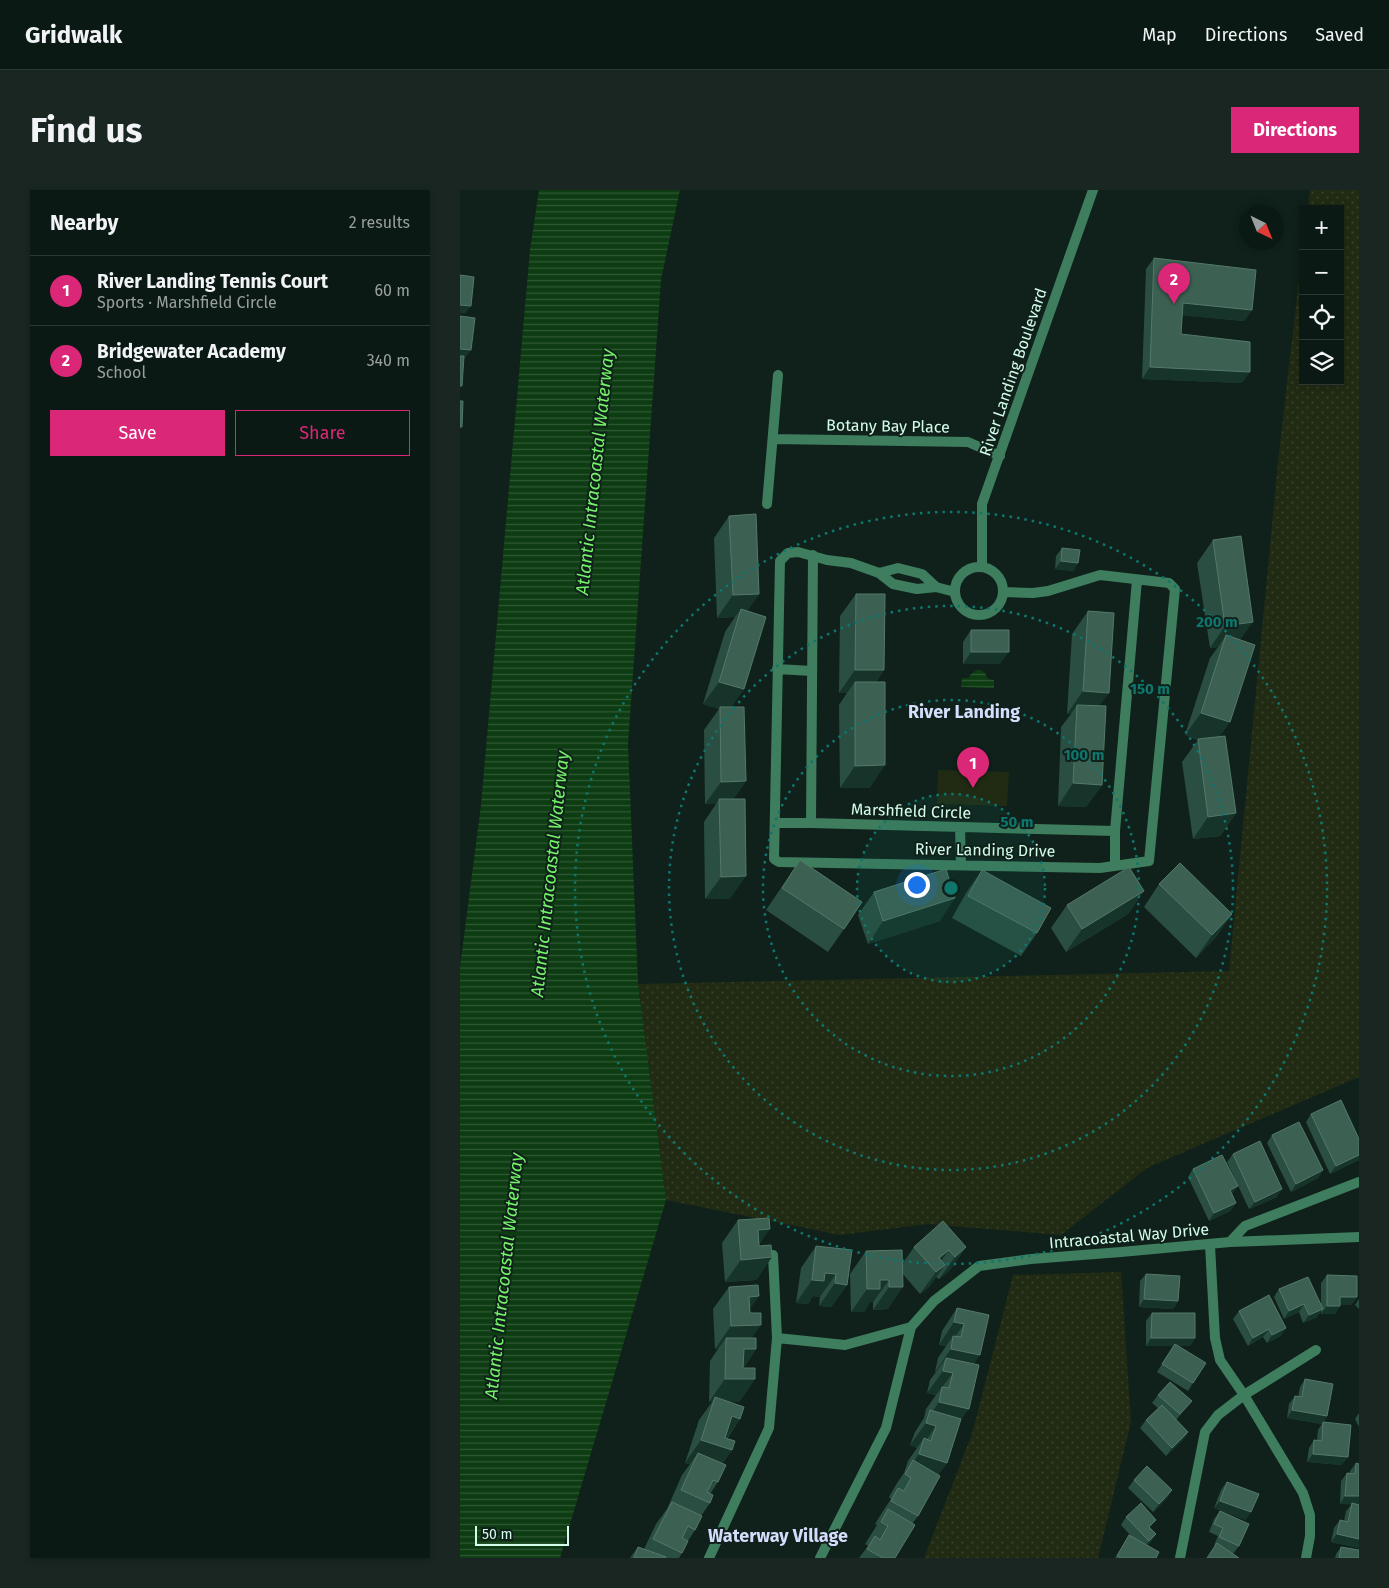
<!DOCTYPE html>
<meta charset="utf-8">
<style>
:root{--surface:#0b1914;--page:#192622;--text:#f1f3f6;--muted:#9aa0a0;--line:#2b3834;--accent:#db2777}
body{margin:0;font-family:"Fira Sans",sans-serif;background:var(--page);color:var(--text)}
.controls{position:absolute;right:15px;top:15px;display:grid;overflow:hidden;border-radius:0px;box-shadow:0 2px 8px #0003}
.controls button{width:45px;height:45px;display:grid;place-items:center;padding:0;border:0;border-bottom:1px solid var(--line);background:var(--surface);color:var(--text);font:25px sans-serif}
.compass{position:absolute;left:779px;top:15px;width:45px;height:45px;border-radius:50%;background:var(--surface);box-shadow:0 2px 8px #0003;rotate:137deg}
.scale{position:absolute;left:15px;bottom:12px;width:94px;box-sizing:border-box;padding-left:5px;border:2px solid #d3fcea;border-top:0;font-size:14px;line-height:18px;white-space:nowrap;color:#d3fcea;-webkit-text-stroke:4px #0f211a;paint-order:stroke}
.you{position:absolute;left:456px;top:694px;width:18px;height:18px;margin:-12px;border:4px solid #fff;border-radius:50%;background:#1a73e8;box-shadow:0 0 0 8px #1a73e833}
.badge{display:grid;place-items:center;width:32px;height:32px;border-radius:50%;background:var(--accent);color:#fff;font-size:16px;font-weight:700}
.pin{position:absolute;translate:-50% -41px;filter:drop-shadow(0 1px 2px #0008)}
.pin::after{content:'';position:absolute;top:26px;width:18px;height:15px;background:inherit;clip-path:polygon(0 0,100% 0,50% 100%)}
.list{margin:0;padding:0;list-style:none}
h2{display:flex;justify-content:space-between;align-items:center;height:65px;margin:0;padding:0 20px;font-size:21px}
h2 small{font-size:16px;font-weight:400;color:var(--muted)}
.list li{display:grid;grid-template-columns:32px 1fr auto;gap:15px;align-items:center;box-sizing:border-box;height:70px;padding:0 20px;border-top:1px solid var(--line)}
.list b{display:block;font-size:19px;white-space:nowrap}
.list p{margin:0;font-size:16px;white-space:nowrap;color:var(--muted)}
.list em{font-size:16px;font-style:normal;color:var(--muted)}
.actions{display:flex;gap:10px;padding:15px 20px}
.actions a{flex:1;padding:11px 0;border:1px solid var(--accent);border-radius:0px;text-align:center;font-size:18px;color:var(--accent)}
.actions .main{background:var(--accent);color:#fff}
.icon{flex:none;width:28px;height:28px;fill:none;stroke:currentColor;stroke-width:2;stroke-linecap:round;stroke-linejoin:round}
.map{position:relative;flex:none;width:899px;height:1368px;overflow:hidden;border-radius:0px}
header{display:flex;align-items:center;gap:30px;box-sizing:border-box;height:70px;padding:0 25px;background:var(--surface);border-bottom:1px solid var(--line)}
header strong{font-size:24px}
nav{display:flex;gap:28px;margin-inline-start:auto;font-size:18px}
.intro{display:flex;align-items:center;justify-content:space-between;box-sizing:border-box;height:120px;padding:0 30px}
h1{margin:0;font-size:35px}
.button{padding:12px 22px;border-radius:0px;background:var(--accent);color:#fff;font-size:18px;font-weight:700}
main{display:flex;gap:30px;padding:0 30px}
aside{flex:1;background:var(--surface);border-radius:0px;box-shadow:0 2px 8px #0003}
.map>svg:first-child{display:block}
.grass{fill:url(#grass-dots)}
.park{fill:#212b13}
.water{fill:url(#water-rules)}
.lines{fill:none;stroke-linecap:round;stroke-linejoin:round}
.street{stroke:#3e7d5d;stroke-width:10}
.wall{fill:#2a4e41}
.shaded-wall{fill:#17342a}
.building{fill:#3c6153;stroke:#54796b}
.ring{fill:none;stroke:#0f766e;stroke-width:2.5;stroke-dasharray:2.5 5}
.labels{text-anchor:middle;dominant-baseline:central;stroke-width:4;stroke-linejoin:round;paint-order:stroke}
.street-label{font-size:16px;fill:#d3fcea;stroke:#0f211a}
.water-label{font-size:18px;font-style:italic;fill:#75f369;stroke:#0f211a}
.neighbourhood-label{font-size:18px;font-weight:bold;fill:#d5dcfc;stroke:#0f211a}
.centre{fill:#0f766e;stroke:#0f211a;stroke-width:2.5}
.ring-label{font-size:15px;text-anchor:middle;font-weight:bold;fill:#0f766e;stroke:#0f211a;stroke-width:4;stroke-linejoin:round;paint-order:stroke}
</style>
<header>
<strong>Gridwalk</strong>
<nav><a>Map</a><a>Directions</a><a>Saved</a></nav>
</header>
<div class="intro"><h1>Find us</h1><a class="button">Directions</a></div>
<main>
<aside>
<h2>Nearby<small>2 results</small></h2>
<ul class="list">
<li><span class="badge">1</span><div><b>River Landing Tennis Court</b><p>Sports · Marshfield Circle</p></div><em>60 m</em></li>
<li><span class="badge">2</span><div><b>Bridgewater Academy</b><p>School</p></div><em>340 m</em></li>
</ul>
<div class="actions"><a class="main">Save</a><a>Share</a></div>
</aside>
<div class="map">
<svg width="899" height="1368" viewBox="0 0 899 1368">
<defs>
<pattern id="grass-dots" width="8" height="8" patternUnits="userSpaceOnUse" patternTransform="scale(1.25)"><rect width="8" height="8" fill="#212b13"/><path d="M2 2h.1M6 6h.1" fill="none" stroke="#36402a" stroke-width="1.8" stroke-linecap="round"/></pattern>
<pattern id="water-rules" width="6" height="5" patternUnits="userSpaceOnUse" patternTransform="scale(1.25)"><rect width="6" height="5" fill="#0d3c12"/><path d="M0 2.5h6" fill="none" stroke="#2f5935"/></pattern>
</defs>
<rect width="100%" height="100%" fill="#0f211a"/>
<path class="grass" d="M850,0H899V887L687,978L601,1045L468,1034L380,1045L206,1010L178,794L769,781L819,263L843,55V191H880V19H848Z
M661,1082L671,1232L638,1368H464L512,1244L553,1085Z"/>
<path class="park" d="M478,580L549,582L547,616L477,614Z"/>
<path class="water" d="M79,0H220L201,90L168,554L178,794L206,1010L100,1368H0V777L21,615L70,60Z
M516,480H521L525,483L528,489L534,490V498L501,497L502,488H509L510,485Z"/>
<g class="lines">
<path class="street" d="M313,249L508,252L540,266
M307,314L318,185
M353,365L351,633L655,641L677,390
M495 401a24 24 0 1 1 48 0a24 24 0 1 1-48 0Z
M522,377V314L633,0
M419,383L438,378L462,384L476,397
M495,402L476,397L457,399L433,394L419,383L391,373L367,370L338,362L328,363L320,371L314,669L319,672L640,678L689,671L715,399L709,393L640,385L588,401L573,403L543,402
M317,479L352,481
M315,633H351
M500,637L501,675
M655,641V676
M770,1052L785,1036L899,992
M313,1065L317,1148
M249,1368L309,1238L317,1148L385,1155L451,1137
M360,1368L426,1238L451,1137L474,1111L519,1076L571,1069L661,1062L770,1052L899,1047
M720,1368L745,1242L758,1225L784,1205L760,1170L755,1148L750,1055
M846,1368L850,1346V1325L843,1303L784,1205L856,1160"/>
</g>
<path class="wall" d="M694,68L792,120L784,131L722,125L721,144L782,193L682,189L686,79Z
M269,326L299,404L287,421L284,499L271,517L286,591L273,609L270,709H245L244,632L256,614H245L244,540L259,519L243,514L265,442L275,427L257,428L254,348Z
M753,350L780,450L760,546L776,623L760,646L733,649L722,572L738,550L725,545L750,468L758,457L750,458L737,373Z
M602,358L618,373L613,381L595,379L596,366Z
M396,404L424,480L416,492L410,598H380L379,515L387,503H379L380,426Z
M628,421L639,516L642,595L626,617L598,616L601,537L611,524H607L612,444Z
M511,440L540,474H503V452Z
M340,670L384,739L368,762L306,720Z
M522,680L577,743L561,766L492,728L506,703Z
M699,694L772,724L756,747L736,768L684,717Z
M684,701L668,724L606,762L591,738L607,715Z
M414,702L480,731L408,754L398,725Z
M851,924L899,949V970L870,984L846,932Z
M812,945L863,980L858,988L831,1002L807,953Z
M773,964L817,1007L789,1019L767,972Z
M733,979L772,1004L776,1013L770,1021L749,1031L728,987Z
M278,1030L299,1054V1056L312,1067L296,1090L265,1092L262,1053Z
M356,1056L387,1095L371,1117L359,1116L360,1107L353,1106L348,1114L336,1113L341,1078Z
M454,1057H506L490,1080L479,1089L476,1087L469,1097L460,1104L443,1084L428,1119L413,1120V1112H410L404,1122H391L390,1084L406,1061L443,1073Z
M686,1084L718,1111L713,1119L679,1117L680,1091Z
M867,1085L897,1107L891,1115H880L875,1124H861V1121L857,1127L843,1133L839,1122L824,1129L814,1107L819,1099L861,1115V1093Z
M269,1097L290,1119L292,1148L296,1159L284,1177L283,1178L295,1189L279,1212H269L280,1229L267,1249L272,1260L262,1274L258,1292L250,1304V1313L241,1326L235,1340L228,1351L222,1363L219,1368H170L178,1357L184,1359L196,1334L207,1319L222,1285L230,1274L225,1273L239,1230L252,1212H249L250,1171L258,1159H255L253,1119Z
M899,1109V1119L895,1115Z
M497,1118L529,1125L514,1174L500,1232L487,1273L478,1285L458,1326L452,1334L435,1368H399L408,1356L405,1354L417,1335L415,1334L423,1321L431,1309L429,1307L437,1293L444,1283L448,1271L457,1258L450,1255L455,1242L464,1228L466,1219L476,1205L467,1203L470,1190L476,1182H475L478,1168L486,1156L479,1155L482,1141Z
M779,1121L821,1146L807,1153L803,1147L788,1156L773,1129Z
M692,1123L735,1148L730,1156H718L733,1193L728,1201L697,1182L713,1156H686V1131Z
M845,1189L867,1226L862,1234L827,1228L829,1214L835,1206L838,1207L840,1197Z
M698,1205L732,1211L726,1218L716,1230L728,1242L723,1250L706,1266L680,1238L686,1230L698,1218L692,1213Z
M899,1223V1237L895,1229Z
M863,1232L882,1275L847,1272L849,1258L854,1250H857L858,1240Z
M896,1273L897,1314L899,1358L871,1352L874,1338L880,1330L884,1331L886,1321L892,1314H880L881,1291L887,1283H890V1281Z
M674,1290L712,1300L707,1308L693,1322L668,1298Z
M767,1292L786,1330L754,1318L761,1300Z
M760,1321L779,1356L773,1364L754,1355L758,1346L749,1342L754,1329Z
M666,1327L691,1338V1352L687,1355L696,1368H655L669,1345L671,1346L661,1335Z
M881,1357L899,1368H875L876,1364Z"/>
<path class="shaded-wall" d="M723,113L792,120L784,131L715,125Z
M0,115L11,116L5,124L0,123Z
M0,159L11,160L5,168L0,167Z
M690,177L790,182L782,193L682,189Z
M601,371L618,373L613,381L595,379Z
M299,404L283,427L281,419L275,427L257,428L273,405Z
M793,432L777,454L766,445L758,457L750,458L765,436Z
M511,462H549L540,474H503Z
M395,480H424L408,503L395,492L387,503H379Z
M259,492L284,499L268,522L260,517L259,519L243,514Z
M623,501L649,503L633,525L617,515L611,524H607Z
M741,523L770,532L754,555L725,545Z
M425,575L410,598H380L395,576Z
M286,591L270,614L259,609L256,614H245L261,592Z
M613,593L642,595L626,617L598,616Z
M776,623L760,646L733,649L748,627Z
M286,686L270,709H245L261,687Z
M684,701L668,724L606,762L622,739Z
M495,708L480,731L408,754L423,731Z
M772,724L756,747L736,768L752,745Z
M899,965V970L870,984L876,976Z
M863,980L858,988L831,1002L836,994Z
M778,996L772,1004L770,1000Z
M822,999L817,1007L789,1019L795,1012Z
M776,1013L770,1021L749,1031L754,1023Z
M310,1039L294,1062L298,1040Z
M506,1057L490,1080L479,1089L495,1067Z
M489,1060L475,1080L479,1068Z
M312,1067L296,1090L265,1092L281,1070Z
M485,1075L469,1097L460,1104L476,1082Z
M365,1083L376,1084L360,1107L353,1106L348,1114L336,1113L352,1090Z
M420,1090H429L413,1112H410L404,1122H391L407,1099Z
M375,1093L387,1095L371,1117L359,1116Z
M429,1097H443L428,1119L413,1120Z
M299,1106L283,1129L289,1107Z
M880,1107H897L891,1115H875Z
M684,1109L718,1111L713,1119L679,1117Z
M844,1114L839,1122L824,1129L829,1121Z
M867,1116H880L875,1124H861Z
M863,1119L857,1127L843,1133L849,1125Z
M494,1132L504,1134L492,1151L493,1146L486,1156L479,1155Z
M301,1135L285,1157L266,1148L258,1159H255L271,1136Z
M826,1138L821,1146L807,1153L812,1145Z
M809,1139L803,1147L788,1156L793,1148Z
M691,1148H735L730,1156H686Z
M284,1159H296L280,1182Z
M491,1159L520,1165L505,1188L493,1183L476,1205L467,1203L483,1181L486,1168L476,1182H475Z
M265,1189H295L279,1212H254L255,1207L252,1212H249Z
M479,1212L509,1219L493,1241L476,1236L461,1258L464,1248L457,1258L450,1255L466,1233L468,1228Z
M832,1220L867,1226L862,1234L827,1228Z
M272,1226L280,1229L264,1252L256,1249Z
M728,1242L723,1250L706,1266L712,1258Z
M241,1250L272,1260L256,1283L238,1263L230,1274L225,1273Z
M459,1264L487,1273L471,1295L451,1288L447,1280Z
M853,1264L888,1267L882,1275L847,1272Z
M712,1300L707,1308L693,1322L699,1314Z
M885,1306H899V1315L880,1314Z
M760,1311L791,1322L786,1330L754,1318Z
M696,1344L691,1352L683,1359L689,1351Z
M877,1344L899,1349V1358L871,1352Z"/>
<path class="building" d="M694,68L796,80L792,120L723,113L721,144L790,152V182L690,177Z
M0,85L14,87L11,116L0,115Z
M0,126L15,128L11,160L0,159Z
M0,166H4L2,196H0Z
M0,211H3L2,237H0Z
M296,324L299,404L273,405L269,326Z
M781,346L793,432L765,436L753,350Z
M602,358L620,360L618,373L601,371Z
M396,404H425L424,480H395Z
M281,419L306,427L284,499L259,492Z
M628,421L654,423L649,503L623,501Z
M511,440H549V462H511Z
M766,445L795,455L770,532L741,523Z
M395,492H425V575L395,576Z
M617,515L646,516L642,595L613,593Z
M260,517H284L286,591L261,592Z
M765,546L776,623L748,627L738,549Z
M259,609H285L286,686L261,687Z
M340,670L402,712L384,739L322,698Z
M720,673L772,724L752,745L699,694Z
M669,677L684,701L622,739L607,715Z
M486,679L495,708L423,731L414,702Z
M522,680L591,718L577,743L508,706Z
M881,910L899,949V965L876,976L851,924Z
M839,932L863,980L836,994L812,945Z
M800,951L822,999L795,1012L773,964Z
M762,965L778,996L770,1000L776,1013L754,1023L733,979Z
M309,1028L310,1039L298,1040L299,1056L311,1055L312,1067L281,1070L278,1030Z
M483,1031L506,1057L495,1067L489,1060L479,1068L485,1075L476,1082L454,1057Z
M356,1056L392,1060L387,1095L375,1093L376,1084L365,1083L364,1091L352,1090Z
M442,1060L443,1097H429V1090H420V1099H407L406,1061Z
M686,1084L720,1086L718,1111L684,1109Z
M867,1085L897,1086V1107H880V1116H867Z
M848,1087L863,1119L849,1125L844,1114L829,1121L819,1099Z
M298,1095L299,1106L289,1107L290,1123H301V1135L271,1136L269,1097Z
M809,1105L826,1138L812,1145L809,1139L793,1148L779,1121Z
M497,1118L529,1125L520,1165L491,1159L493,1146L501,1147L504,1134L494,1132Z
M692,1123H735V1148H691Z
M266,1148H296V1159H284L283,1178H295V1189H265Z
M715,1154L746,1173L733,1193L702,1174Z
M486,1168L519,1175L509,1219L479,1212L482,1197L489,1198L493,1183L483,1181Z
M845,1189L873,1194L867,1226L832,1220L835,1206L842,1207Z
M710,1192L732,1211L720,1224L698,1205Z
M255,1207L284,1217L280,1229L272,1226L265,1248L275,1251L272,1260L241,1250Z
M702,1215L728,1242L712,1258L686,1230Z
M470,1220L501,1229L487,1273L459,1264L464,1248L471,1251L476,1236L466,1233Z
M863,1232L891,1235L888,1267L853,1264L854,1250L862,1251Z
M238,1263L266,1275L258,1292L253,1290L247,1302L253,1305L250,1313L221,1300Z
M453,1270L480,1286L458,1326L431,1311L438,1298L444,1301L451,1288L445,1284Z
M896,1273L899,1274V1306H885L887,1283L895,1284Z
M687,1276L712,1300L699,1314L674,1290Z
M767,1292L799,1304L791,1322L760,1311Z
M212,1312L242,1326L235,1340L228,1336L222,1348L228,1351L222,1363L193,1349Z
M681,1313L696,1330L689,1337L696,1344L689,1351L666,1327Z
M892,1313L899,1315V1349L877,1344L880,1330L888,1332Z
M428,1319L455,1335L435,1368H423L407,1359L415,1346L420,1350L428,1336L421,1332Z
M760,1321L789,1334L779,1356L759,1347L763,1338L754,1334Z
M669,1345L699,1362L696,1368H661L657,1366Z
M757,1353L779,1368H747Z
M178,1357L206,1367V1368H174Z
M881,1357L899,1360V1368H879Z"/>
<circle cx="491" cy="698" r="94" fill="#0f766e" fill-opacity=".12"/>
<g class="ring">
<circle cx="491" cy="698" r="94"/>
<circle cx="491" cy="698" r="188"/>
<circle cx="491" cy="698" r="282"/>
<circle cx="491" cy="698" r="376"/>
</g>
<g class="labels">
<g class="street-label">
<text transform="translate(553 182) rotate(-71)">River Landing Boulevard</text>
<text transform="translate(428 236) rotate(1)">Botany Bay Place</text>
<text transform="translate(451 621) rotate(2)">Marshfield Circle</text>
<text transform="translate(525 660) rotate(1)">River Landing Drive</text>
<text transform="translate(669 1046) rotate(-5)">Intracoastal Way Drive</text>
</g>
<g class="water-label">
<text transform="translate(135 282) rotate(-84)">Atlantic Intracoastal Waterway</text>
<text transform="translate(90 684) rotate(-84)">Atlantic Intracoastal Waterway</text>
<text transform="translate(44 1086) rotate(-84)">Atlantic Intracoastal Waterway</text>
</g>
<g class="neighbourhood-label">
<text x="504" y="522">River Landing</text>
<text x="318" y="1346">Waterway Village</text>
</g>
</g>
<circle cx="491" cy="698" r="8" class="centre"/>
<g class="ring-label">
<text x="757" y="437">200 m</text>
<text x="690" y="504">150 m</text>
<text x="624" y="570">100 m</text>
<text x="557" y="637">50 m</text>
</g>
</svg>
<div class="controls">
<button>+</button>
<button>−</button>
<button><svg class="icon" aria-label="locate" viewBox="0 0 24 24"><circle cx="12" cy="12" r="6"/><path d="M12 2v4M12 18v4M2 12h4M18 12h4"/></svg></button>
<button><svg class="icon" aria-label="layers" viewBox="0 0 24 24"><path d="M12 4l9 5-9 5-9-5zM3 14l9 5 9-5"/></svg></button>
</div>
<svg class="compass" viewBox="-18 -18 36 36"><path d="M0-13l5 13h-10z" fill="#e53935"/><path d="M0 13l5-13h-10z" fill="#9aa0a0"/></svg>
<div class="scale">50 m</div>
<div class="you"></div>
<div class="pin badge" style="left:513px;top:598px">1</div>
<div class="pin badge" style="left:714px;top:114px">2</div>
</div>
</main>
